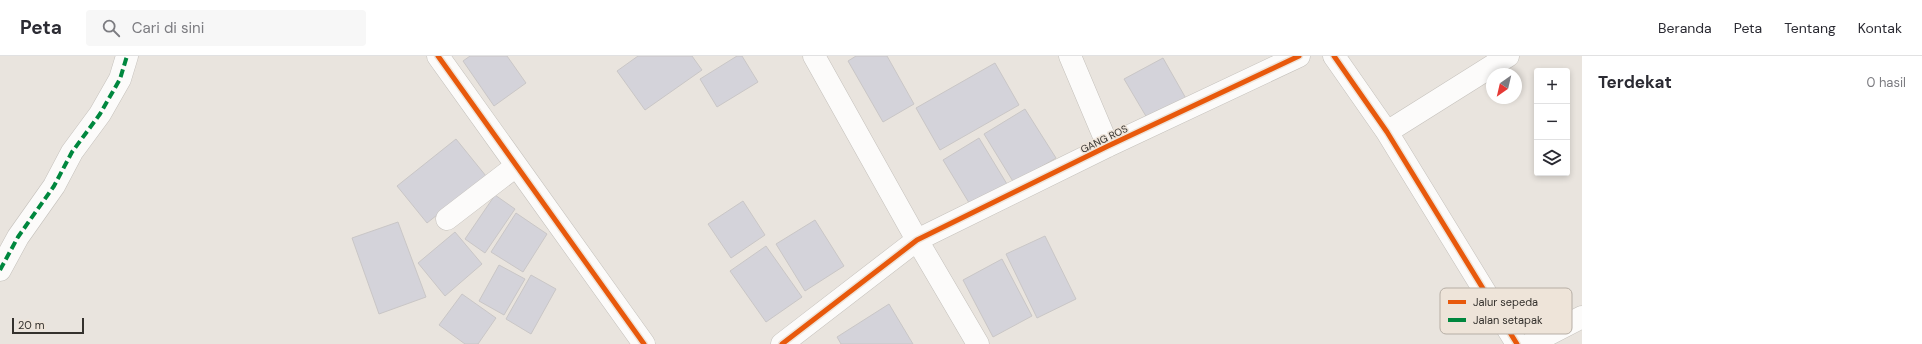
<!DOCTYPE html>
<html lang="id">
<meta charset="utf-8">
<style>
:root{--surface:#fff;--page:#f7f7f7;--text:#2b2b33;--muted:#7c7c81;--line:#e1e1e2}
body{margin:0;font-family:"DM Sans",sans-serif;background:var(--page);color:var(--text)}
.controls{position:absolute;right:12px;top:12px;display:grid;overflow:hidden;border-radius:4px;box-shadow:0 2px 6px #0003}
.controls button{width:36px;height:36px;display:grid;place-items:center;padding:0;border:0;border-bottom:1px solid var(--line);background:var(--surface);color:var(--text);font:20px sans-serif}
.compass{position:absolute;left:1486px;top:12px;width:36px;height:36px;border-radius:50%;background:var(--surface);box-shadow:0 2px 6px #0003;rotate:214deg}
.scale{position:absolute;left:12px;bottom:10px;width:72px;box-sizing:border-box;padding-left:4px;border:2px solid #34312d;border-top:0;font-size:11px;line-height:14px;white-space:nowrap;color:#34312d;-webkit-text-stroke:3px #eee4d9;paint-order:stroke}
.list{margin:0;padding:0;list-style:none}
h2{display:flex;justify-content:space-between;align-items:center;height:52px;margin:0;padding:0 16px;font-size:17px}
h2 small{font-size:13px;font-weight:400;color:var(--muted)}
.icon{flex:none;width:22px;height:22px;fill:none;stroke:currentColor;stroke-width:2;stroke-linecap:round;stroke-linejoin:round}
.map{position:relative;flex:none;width:1582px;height:288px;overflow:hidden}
header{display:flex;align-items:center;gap:24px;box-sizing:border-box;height:56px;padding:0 20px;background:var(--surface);border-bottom:1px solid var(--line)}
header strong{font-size:19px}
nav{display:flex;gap:22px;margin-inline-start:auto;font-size:14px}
.search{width:280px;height:36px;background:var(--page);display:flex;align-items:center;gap:10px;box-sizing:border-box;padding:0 14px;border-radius:4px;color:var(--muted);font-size:15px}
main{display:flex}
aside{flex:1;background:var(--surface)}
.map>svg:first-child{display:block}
.building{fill:#d4d3da;stroke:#c9c6c6}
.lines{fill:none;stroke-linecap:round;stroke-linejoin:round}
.street-casing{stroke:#c4c0bb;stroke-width:23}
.secondary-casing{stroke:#c4c0bb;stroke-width:23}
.street{stroke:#fcfbfa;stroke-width:22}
.secondary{stroke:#fcfbfa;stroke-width:22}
.quiet{stroke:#00873e;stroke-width:4;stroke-dasharray:8 4;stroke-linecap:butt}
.cycleway-casing{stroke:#eee4d9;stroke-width:8}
.cycleway{stroke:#e8590c;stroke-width:5}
.labels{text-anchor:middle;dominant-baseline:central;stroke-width:3;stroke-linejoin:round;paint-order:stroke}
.street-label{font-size:10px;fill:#34312d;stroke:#eee4d9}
.key{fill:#eee4d9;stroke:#b6aea5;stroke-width:1}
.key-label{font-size:11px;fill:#34312d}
</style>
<header>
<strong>Peta</strong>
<div class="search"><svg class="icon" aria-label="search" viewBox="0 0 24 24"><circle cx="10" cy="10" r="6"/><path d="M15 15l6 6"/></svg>Cari di sini</div>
<nav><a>Beranda</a><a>Peta</a><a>Tentang</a><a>Kontak</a></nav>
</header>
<main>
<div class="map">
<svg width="1582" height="288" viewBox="0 0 1582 288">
<rect width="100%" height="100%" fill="#e9e4de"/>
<path class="building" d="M470,0H507L526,27L494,50L463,5Z
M638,0H692L702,14L645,54L617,15Z
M737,0H742L758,26L717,51L700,23Z
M856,0H887L914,48L883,66L848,5Z
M1163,2L1188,46L1150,67L1124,23Z
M995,7L1019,49L940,94L916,52Z
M1025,53L1056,102L1014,127L984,78Z
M979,82L1010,133L974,155L943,104Z
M456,83L486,120L427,167L397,130Z
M495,139L515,153L485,197L465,183Z
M743,145L765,179L731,202L708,168Z
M516,157L547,178L523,216L491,196Z
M815,164L844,210L805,235L776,188Z
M398,166L426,241L379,258L352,182Z
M455,176L482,208L445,240L418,207Z
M1045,180L1076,243L1037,262L1006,198Z
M766,190L802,241L766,266L730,215Z
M1002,203L1032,260L993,281L963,224Z
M499,209L525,223L504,259L479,245Z
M531,219L556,233L531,278L506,263Z
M462,238L496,262L478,288H465L439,269Z
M889,248L913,288H841L837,281Z"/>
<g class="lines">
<g class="street-casing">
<path id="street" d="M438,0L644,288
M1070,0L1108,90
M1334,0L1387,76L1517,288
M1387,76L1508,0
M447,163L516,110
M0,214L18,181L54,130L72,96L100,58L120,23L127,0
M782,288L917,184L1108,90L1299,0
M1530,288L1582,261"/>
</g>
<g class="secondary-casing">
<path id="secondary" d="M814,0L917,184L978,288"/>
</g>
<use href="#street" class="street"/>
<use href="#secondary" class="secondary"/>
<path class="quiet" d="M0,214L18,181L54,130L72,96L100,58L120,23L127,0"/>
<g class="cycleway-casing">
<path id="cycleway" d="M438,0L644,288
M1334,0L1387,76L1517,288
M782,288L917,184L1108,90L1299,0"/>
</g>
<use href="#cycleway" class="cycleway"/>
</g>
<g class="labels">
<g class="street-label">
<text transform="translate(1104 83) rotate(-26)">GANG ROS</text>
</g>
</g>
<rect x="1440" y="232" width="132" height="46" rx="6" class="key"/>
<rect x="1448" y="244" width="18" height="4" fill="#e8590c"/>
<rect x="1448" y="262" width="18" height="4" fill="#00873e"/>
<g class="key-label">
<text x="1473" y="250">Jalur sepeda</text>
<text x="1473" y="268">Jalan setapak</text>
</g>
</svg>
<div class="controls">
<button>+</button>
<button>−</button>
<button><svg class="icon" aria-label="layers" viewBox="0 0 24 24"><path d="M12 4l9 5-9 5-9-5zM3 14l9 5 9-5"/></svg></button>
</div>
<svg class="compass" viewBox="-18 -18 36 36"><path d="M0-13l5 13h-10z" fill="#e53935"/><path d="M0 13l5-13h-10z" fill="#7c7c81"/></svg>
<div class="scale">20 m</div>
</div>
<aside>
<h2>Terdekat<small>0 hasil</small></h2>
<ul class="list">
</ul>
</aside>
</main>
